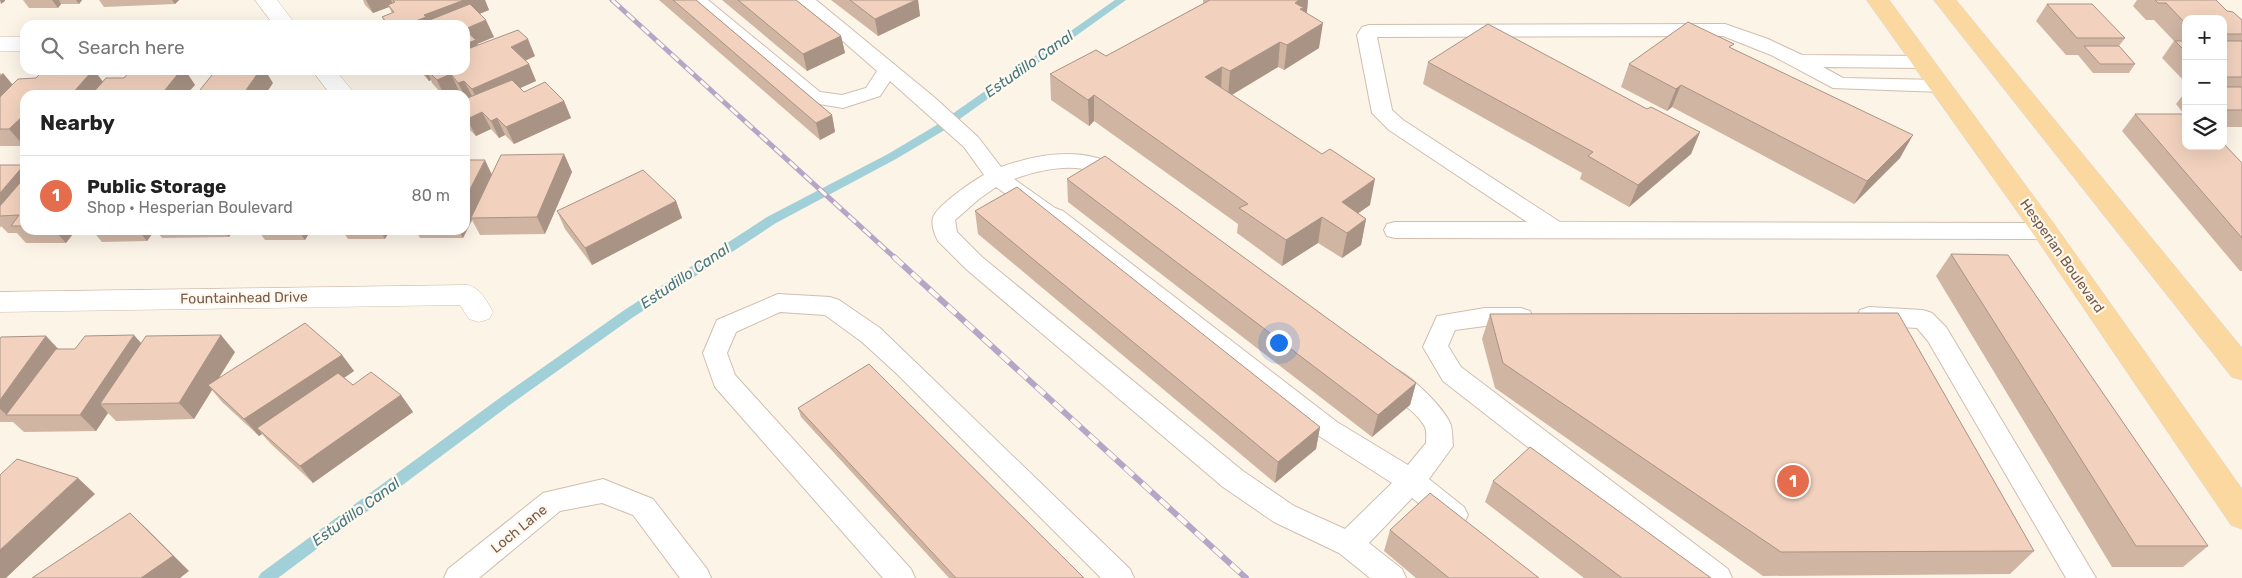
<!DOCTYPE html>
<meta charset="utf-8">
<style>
:root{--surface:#fff;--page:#f6f6f6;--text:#222;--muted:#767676;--line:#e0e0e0;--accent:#e56d4d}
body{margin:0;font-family:Rubik,sans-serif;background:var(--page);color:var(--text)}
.controls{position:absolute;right:15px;top:15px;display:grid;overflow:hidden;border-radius:10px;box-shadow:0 5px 20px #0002}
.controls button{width:45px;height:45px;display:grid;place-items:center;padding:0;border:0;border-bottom:1px solid var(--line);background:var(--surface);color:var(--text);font:25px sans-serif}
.you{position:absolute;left:1278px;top:342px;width:18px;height:18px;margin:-12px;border:4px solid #fff;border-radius:50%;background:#1a73e8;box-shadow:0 0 0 8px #1a73e833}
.badge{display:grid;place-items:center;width:32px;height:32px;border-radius:50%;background:var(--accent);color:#fff;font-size:16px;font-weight:700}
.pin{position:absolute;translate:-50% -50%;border:2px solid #fff;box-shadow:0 1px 5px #0006}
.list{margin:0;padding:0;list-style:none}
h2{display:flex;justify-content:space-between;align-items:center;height:65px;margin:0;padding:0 20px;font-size:21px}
h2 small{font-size:16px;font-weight:400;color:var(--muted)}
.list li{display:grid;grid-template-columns:32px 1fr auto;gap:15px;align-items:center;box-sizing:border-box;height:80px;padding:0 20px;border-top:1px solid var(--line)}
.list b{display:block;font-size:19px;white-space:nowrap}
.list p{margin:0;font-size:16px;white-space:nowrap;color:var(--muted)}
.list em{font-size:16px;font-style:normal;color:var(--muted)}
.icon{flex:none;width:28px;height:28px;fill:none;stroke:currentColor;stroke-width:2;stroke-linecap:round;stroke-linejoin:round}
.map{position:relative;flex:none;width:2242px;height:578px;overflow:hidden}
.search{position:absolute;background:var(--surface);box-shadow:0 5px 20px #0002;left:20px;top:20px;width:450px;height:55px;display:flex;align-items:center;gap:12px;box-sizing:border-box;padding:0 18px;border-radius:15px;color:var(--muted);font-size:19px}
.panel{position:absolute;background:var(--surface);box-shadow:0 5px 20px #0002;left:20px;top:90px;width:450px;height:145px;border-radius:15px}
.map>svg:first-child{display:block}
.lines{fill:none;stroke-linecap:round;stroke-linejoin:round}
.stream{fill:#a1d0d8;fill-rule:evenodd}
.lane-casing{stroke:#d0beaf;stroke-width:2}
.street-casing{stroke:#d0beaf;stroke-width:1}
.primary-casing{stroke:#dbd4d0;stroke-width:1}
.lane{fill:#fff;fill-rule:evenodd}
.street{fill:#fff;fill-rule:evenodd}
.primary{fill:#fad8a0;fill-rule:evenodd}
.rail-far1-casing{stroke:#b7a5c7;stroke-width:5}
.rail-casing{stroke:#b7a5c7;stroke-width:6}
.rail-far1{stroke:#fff8ed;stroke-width:3;stroke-dasharray:10;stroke-linecap:butt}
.rail{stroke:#fff8ed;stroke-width:4.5;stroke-dasharray:12;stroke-linecap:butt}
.wall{fill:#d0b5a3}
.shaded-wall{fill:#a99385}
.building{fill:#f2d2be;stroke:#a99385}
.labels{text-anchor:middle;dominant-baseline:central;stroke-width:4.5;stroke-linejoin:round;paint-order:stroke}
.street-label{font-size:14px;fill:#765a4b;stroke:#fff8ed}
.water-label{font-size:15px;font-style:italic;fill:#427883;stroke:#fff8ed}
</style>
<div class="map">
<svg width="2242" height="578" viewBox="0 0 2242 578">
<rect width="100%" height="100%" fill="#fcf4e7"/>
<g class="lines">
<path class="stream" d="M1115,0H1126L943,131L896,159L776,223L632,318L511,404L278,578H258L261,573L501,397L623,311L767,217L888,154L935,126Z"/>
<g class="lane-casing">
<path id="lane" d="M688,0H708L820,92L842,95L866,88L877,71L796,0H816L934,97L978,137L1001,167C1038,154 1083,146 1118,167C1124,171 1129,173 1133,179L1130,184L1122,186C1110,183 1102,174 1091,171C1069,163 1035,171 1014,179L1055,208L1063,211L1337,422L1408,465L1426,443C1426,439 1427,432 1425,427C1413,405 1385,397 1374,376L1378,369C1382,368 1385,366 1389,367C1407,370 1443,407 1450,423C1453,429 1452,439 1453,446L1429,479L1464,507L1468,515L1464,523C1443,531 1428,510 1412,498L1369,543L1402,569L1406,578H1370L1339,553L1274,522L1223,487L966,269L938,241C935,235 931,225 933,218C936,206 973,181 984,175L964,147L890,81L880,96L843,108L807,102ZM996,187L1039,218L1047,221L1319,436L1392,483L1345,529L1294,506L1243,471L982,257L957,232L955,220L979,199Z
M1725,24L1768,39L1802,55L1923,56L1930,58L1933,62L1930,66L1923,68L1823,67L1843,78L1941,80L1948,82L1951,86L1948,90L1941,92L1833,88L1771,55L1723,36L1377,37L1392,110L1403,120L1560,222L2045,223L2053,225L2056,231L2053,237L2045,239L1395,238L1387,236L1384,230L1387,224L1395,222H1527L1389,130L1372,113L1357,35L1362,27L1369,25Z
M778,294L830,297L839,300L880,328L1130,569L1134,578H1101L896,373L862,342L825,315L780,312L736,332L727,353L735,375L911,569L915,578H883L715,387L703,353L717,320Z
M1869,307L1923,310L1932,313L1946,327L2096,578H2066L1928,341L1917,328L1869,325L1860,322L1857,316L1860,310Z
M1485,308H1521L1530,311L1533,317L1530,323L1521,326H1485L1455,330L1448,346L1461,367L1728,569L1732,578H1696L1443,381L1423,347L1437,316Z
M603,479L653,499L707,569L711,578H680L633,515L602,503L560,511L479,578H444L448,569L543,493Z"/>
</g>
<g class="street-casing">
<path id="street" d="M255,0H277L296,25H274Z
M0,37H25V51H0Z
M312,70H335L356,95H331Z
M468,285C481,289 486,300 493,312L489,319L479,322L469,319L460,305L0,312V292Z"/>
</g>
<g class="primary-casing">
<path id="primary" d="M1867,0H1889L2054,224L2242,489V529L2231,525L2036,238Z
M1934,0H1956L2242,348V380L2232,377Z"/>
</g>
<use href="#lane" class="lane"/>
<use href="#street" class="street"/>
<use href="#primary" class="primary"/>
<g class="rail-far1-casing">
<path id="rail-far1" d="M612,0L895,258"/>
</g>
<g class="rail-casing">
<path id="rail" d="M894,257L1246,578"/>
</g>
<use href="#rail-far1" class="rail-far1"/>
<use href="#rail" class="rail"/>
</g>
<path class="wall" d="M23,0H82L79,4H61L58,8H29Z
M99,0H179L175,4L104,7Z
M363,0H485L489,10L480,14L494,37L477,44L478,45L535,56L525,61L529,64L536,81L520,88L524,92L564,101L571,118L514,144L505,135L499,138L491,129L476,136L465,125V95H462L459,91L451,95H443L432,83L431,80L429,81L419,70H465V25H386L382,17L392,13L389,7L373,13L365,5Z
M659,0H696L832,115L835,132L820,140Z
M722,0H796L841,36L845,53L807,71Z
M831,0H918L920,16L878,36Z
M1203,0H1308L1307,13L1319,48L1284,70L1278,67L1232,95L1370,205L1358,213L1366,219L1361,245L1342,258L1318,243L1282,266L1237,233L1238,224L1094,121L1089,126L1051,100L1050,74L1106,56L1203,4Z
M2137,0H2216L2227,11L2242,20V127H2223V19H2186V83L2162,58L2174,41L2154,20H2146L2133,6Z
M2047,4L2125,38L2119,46L2135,64L2129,73H2093L2078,55H2066L2036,21Z
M1732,48L1900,158L1854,204L1672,107L1667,111L1621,87L1629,64Z
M1428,62L1647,109L1700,132L1691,154L1629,207L1580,179L1582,173L1423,84Z
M62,70H94L103,82L124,78L146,73L149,70H185L195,85L25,95V145L24,146H0V73L12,84L36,78L58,74Z
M2186,91V146L2242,163V271H2240L2122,131L2135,114H2184L2176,104Z
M564,154L572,172L545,234L480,235L472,220L463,238H420L415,230H465L492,174Z
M0,165L25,166V230H76L66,243H26L17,233H8L1,226L0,228Z
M1067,179L1416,383L1410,405L1372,437L1068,202Z
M676,201L682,218L592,265L565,229L557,211Z
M975,211L1320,427L1316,449L1275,483L978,234Z
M92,230H155L147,241L102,242Z
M156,230H234L229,237L162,238Z
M244,230H311L305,240H265L258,230Z
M342,230H390L385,239H348Z
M1951,254L2208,546L2183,567H2112L1936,276Z
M1490,314L2034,551L2010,574L1763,576L1495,388L1482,339Z
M46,336L58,349H75L141,343L235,352L219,377L342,355L354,371L344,378L353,385L401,395L413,412L313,483L271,444L262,434L259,436L222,402L212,390L194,419L116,421L108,413L96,431L24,432L13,422H0V339Z
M798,408L1084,578H949L801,417Z
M1493,481L1711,578H1584L1485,502Z
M1390,530L1539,578H1416L1384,551Z"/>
<path class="shaded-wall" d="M0,0H5V1L1,4Z
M52,0H59L61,4L58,8Z
M76,0H82L79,4Z
M172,0H179L175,4Z
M366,0H391L394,6L388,5L389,7L373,13Z
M464,0H485L489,10L450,25H405L424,15Z
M916,0H918L920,16L878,36L875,19Z
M1299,0H1308L1306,20L1295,3Z
M486,20L494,37L477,44L483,57L465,65V29Z
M1323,23L1319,48L1284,70L1287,45Z
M841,36L845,53L807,71L803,54Z
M528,39L535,56L518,64L511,47Z
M1280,42L1278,67L1228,97L1230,71Z
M529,64L536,81L480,106L472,89Z
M1222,67L1221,93L1205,77Z
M93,70H94L106,86L99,95H71Z
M181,70H185L195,85L186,95H161Z
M260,70H265L273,83L265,95H249L246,90Z
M423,70H426L431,80L429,81Z
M3,73L17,90L0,107V76Z
M451,74L459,91L451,95H444L437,80Z
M464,81L473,98L467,100L465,95H464L458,83Z
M1681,85L1672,107L1667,111L1676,89Z
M1094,95V121L1089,126L1088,100Z
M564,101L571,118L514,144L506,127Z
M482,112L491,129L476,136L467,119Z
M25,114V145L24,146L9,129Z
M832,115L835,132L820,140L816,123Z
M497,118L505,135L499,138L491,121Z
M1700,132L1691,154L1629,207L1638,185Z
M1913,135L1900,158L1854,204L1867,181Z
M564,154L572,172L545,234L537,217Z
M485,160L493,177L471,218L472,220L463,238L459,230H465V199Z
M24,165L25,166V198L0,216V193Z
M1375,179L1370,205L1337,228L1342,202Z
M676,201L682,218L592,265L585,248Z
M1322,217L1318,243L1282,266L1286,240Z
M1366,219L1361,245L1342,258L1347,233Z
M54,230H76L66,243Z
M138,230H155L147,241Z
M223,230H234L229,237Z
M298,230H311L305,240Z
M380,230H390L385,239Z
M134,335L149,352L100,404L108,413L96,431L80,415Z
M221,335L235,352L212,389L208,385L212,390L194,419L179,403Z
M46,336L62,353L7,415L0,409V400Z
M342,355L354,371L263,433L257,428L262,434L259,436L244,419Z
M1416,383L1410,405L1372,437L1378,415Z
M401,395L413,412L313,483L300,466Z
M1320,427L1316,449L1275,483L1278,462Z
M78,478L95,494L6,578H0V550Z
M130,513L147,529L189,571L180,578H141Z"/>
<path class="building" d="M393,0H464L424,15L426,17L405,25H389L382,17L394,12L388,5L395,2Z
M673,0H696L832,115L816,123Z
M738,0H796L841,36L803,54Z
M850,0H916L875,19Z
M1210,0H1299L1295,3L1304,8L1300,9L1323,23L1287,45L1280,42L1230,71L1222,67L1205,77L1322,154L1330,149L1375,179L1342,202L1366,219L1347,233L1322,217L1286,240L1239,208L1248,204L1094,95L1088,100L1050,74L1096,50L1106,56Z
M2155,0H2216L2227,11L2233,12L2242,20V34H2223V19H2186V24L2166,3H2158Z
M470,4L486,20L465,29V25H417Z
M2047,4H2092L2125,38H2077Z
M1688,22L1734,44L1729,47L1913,135L1867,181L1681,85L1676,89L1629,64Z
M1488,24L1647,109L1651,107L1700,132L1638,185L1588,156L1593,152L1428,62Z
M465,30L476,40L465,44Z
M518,30L528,39L511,47L529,64L472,89L464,81L458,83L451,74L437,80L427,70H465V50Z
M2175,41H2186V52Z
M2223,41H2242V77H2223Z
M2084,46H2119L2135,64H2100Z
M62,70H93L71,95H25V114L9,129H0V97L18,79L36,78L40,74H58Z
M149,70H181L161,95H91L106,78H124L128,73H146Z
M216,70H260L246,90H254L250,95H196Z
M512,80L524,92L545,82L564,101L506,127L497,118L491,121L482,112L467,119L465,116V99Z
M2223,87H2242V110H2223Z
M2135,114H2186V146H2223V143L2242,163V238Z
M564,154L537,217L471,218L501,155Z
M1105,156L1416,383L1378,415L1067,179Z
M465,160H485L465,199Z
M0,165H24L0,193Z
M643,170L676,201L585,248L557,211Z
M25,177V226H11L19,215L0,216V206Z
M1017,187L1320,427L1278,462L975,211Z
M1951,254L2008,255L2208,546H2136Z
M1898,313L2034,551L1781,552L1503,363L1490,314Z
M305,323L342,355L244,419L208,385Z
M134,335L80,415H6L56,349H75L85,336Z
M221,335L179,403L100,404L146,336Z
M46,336L0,400V339L1,337Z
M869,364L1084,578H956L798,408Z
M371,372L401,395L300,466L257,428L338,373L353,385Z
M1530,447L1711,578H1622L1493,481Z
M17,459L78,478L0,550V475Z
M1430,493L1539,578H1449L1390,530Z
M130,513L173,556L141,578H32Z"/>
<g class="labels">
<g class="street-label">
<text transform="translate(2062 256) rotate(55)">Hesperian Boulevard</text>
<text transform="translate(244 298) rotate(-1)">Fountainhead Drive</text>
<text transform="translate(519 529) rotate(-39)">Loch Lane</text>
</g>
<g class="water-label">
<text transform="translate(1029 64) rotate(-35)">Estudillo Canal</text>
<text transform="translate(685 276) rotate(-34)">Estudillo Canal</text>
<text transform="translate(356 512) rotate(-36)">Estudillo Canal</text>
</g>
</g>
</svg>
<div class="controls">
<button>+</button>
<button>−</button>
<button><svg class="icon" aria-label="layers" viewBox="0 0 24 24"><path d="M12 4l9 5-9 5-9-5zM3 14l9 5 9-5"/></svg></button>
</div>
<div class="you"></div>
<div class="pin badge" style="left:1793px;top:481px">1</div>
<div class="search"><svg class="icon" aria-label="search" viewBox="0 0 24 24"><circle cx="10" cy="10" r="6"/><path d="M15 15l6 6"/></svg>Search here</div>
<section class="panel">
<h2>Nearby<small></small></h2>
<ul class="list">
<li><span class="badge">1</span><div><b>Public Storage</b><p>Shop · Hesperian Boulevard</p></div><em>80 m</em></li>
</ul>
</section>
</div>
